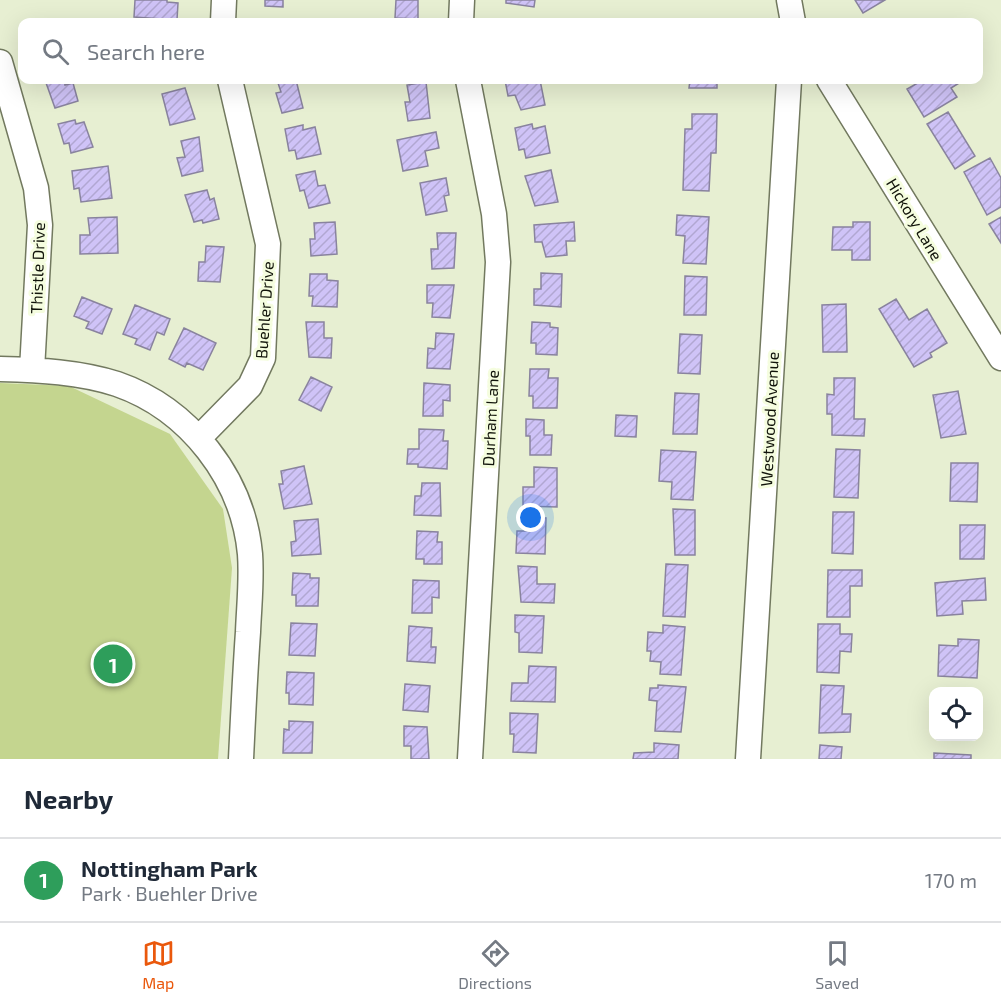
<!DOCTYPE html>
<meta charset="utf-8">
<style>
:root{--surface:#fff;--page:#f2f2f3;--text:#1f2937;--muted:#747a83;--line:#e0e1e3;--accent:#ea580c}
body{margin:0;font-family:"Exo 2",sans-serif;background:var(--page);color:var(--text)}
.controls{position:absolute;right:18px;bottom:18px;display:grid;overflow:hidden;border-radius:12px;box-shadow:0 6px 24px #0002}
.controls button{width:54px;height:54px;display:grid;place-items:center;padding:0;border:0;border-bottom:2px solid var(--line);background:var(--surface);color:var(--text);font:30px sans-serif}
.you{position:absolute;left:531px;top:518px;width:21px;height:21px;margin:-15px;border:4px solid #fff;border-radius:50%;background:#1a73e8;box-shadow:0 0 0 9px #1a73e833}
.badge{display:grid;place-items:center;width:39px;height:39px;border-radius:50%;background:var(--accent);color:#fff;font-size:20px;font-weight:700}
.pin{position:absolute;translate:-50% -50%;border:3px solid #fff;box-shadow:0 2px 6px #0006}
.list{margin:0;padding:0;list-style:none}
h2{display:flex;justify-content:space-between;align-items:center;height:78px;margin:0;padding:0 24px;font-size:26px}
h2 small{font-size:20px;font-weight:400;color:var(--muted)}
.list li{display:grid;grid-template-columns:39px 1fr auto;gap:18px;align-items:center;box-sizing:border-box;height:84px;padding:0 24px;border-top:2px solid var(--line)}
.list b{display:block;font-size:22px;white-space:nowrap}
.list p{margin:0;font-size:20px;white-space:nowrap;color:var(--muted)}
.list em{font-size:20px;font-style:normal;color:var(--muted)}
.icon{flex:none;width:33px;height:33px;fill:none;stroke:currentColor;stroke-width:2;stroke-linecap:round;stroke-linejoin:round}
.map{position:relative;flex:none;width:1001px;height:759px;overflow:hidden}
.search{position:absolute;background:var(--surface);box-shadow:0 6px 24px #0002;left:18px;right:18px;top:18px;height:66px;display:flex;align-items:center;gap:15px;box-sizing:border-box;padding:0 21px;border-radius:12px;color:var(--muted);font-size:22px}
.sheet{height:162px;background:var(--surface)}
nav{display:flex;justify-content:space-around;align-items:center;box-sizing:border-box;height:84px;border-top:2px solid var(--line);background:var(--surface);font-size:16px;color:var(--muted)}
nav a{display:grid;justify-items:center;gap:3px}
nav .on{color:var(--accent)}
.map>svg:first-child{display:block}
.park{fill:#c4d58f}
.building{fill:url(#building-hatch);stroke:#89839e;stroke-width:1.5}
.lines{fill:none;stroke-linecap:round;stroke-linejoin:round}
.minor-casing{stroke:#72795f;stroke-width:27}
.minor{stroke:#fff;stroke-width:24}
.labels{text-anchor:middle;dominant-baseline:central;stroke-width:6;stroke-linejoin:round;paint-order:stroke}
.street-label{font-size:16px;fill:#11140a;stroke:#f5fddf}
</style>
<div class="map">
<svg width="1001" height="759" viewBox="0 0 1001 759">
<defs>
<pattern id="building-hatch" width="6" height="6" patternUnits="userSpaceOnUse" patternTransform="scale(1.5)"><rect width="6" height="6" fill="#cfc3f7"/><path d="M-1 1l2-2M0 6l6-6M5 7l2-2" fill="none" stroke="#b1a7d2"/></pattern>
</defs>
<rect width="100%" height="100%" fill="#e7efd2"/>
<path class="park" d="M0,383L69,386L170,434L223,509L232,568L218,759H0Z"/>
<path class="building" d="M135,0H167V2L178,3L177,20L134,17Z
M265,0H283V7L265,6Z
M396,0H418V19L395,18Z
M506,0H535L534,7L506,3Z
M855,0H885L863,13Z
M45,80H64L65,85L73,83L78,101L55,108Z
M277,80H296L303,108L282,113L276,93L281,92Z
M505,80H540L545,105L521,110L515,95L508,96Z
M690,80H717V88H689Z
M923,80H964L951,88L957,97L924,117L907,89Z
M426,82L430,118L408,121L405,102H410L407,85Z
M185,88L195,119L170,125L162,94Z
M948,112L975,156L955,169L927,124Z
M692,114H717L716,153H711L709,191L683,190L685,129H692Z
M75,120L76,124L84,122L93,147L71,153L69,143L64,144L58,124Z
M532,124L533,129L545,126L550,153L526,158L524,149L519,150L515,128Z
M303,125V130L315,127L321,154L297,159L295,150L289,151L285,129Z
M436,132L439,148L425,151L428,166L403,171L397,140Z
M199,137L203,171L182,176L177,158L185,157L181,141Z
M990,158L1001,178V207L987,215L964,172Z
M108,166L112,198L81,202L79,188L74,189L72,171Z
M551,170L558,202L535,206L525,176Z
M315,171L318,186L325,185L330,203L309,208L304,190L300,191L296,175Z
M446,178L449,195L444,196L447,211L426,215L420,183Z
M207,190L210,200L214,198L219,219L203,223L202,220L194,222L185,195Z
M677,215L709,217L706,264L683,263L685,236L676,235Z
M117,217L118,253L80,254V235H90L88,218Z
M1001,217V243L989,224Z
M335,222L337,254L311,256L310,239H315L314,223Z
M574,222L575,241H566L567,255L546,257L542,242H535L534,225Z
M853,222H870V260H852V250H832L833,227H853Z
M437,233H456L454,268L432,269L431,249H438Z
M206,246L224,247L220,282L198,281L199,262H205Z
M541,273L562,274L561,307L534,305V289H541Z
M310,274H327V280L338,281L337,307L312,306L313,296H309Z
M685,276L707,277L706,315H684Z
M427,285H454L450,318L432,317L433,303H427Z
M82,297L112,309L102,334L86,328L89,322L74,316Z
M896,299L909,320L927,309L947,343L930,353L932,357L914,367L879,309Z
M846,304L847,352H823L822,305Z
M135,305L170,319L164,335L157,332L150,350L135,344L137,339L123,334Z
M306,322H324V338H332L331,358L309,357Z
M532,322L550,323V327L558,328L557,355L536,354V343H531Z
M184,328L216,343L203,370L187,363L185,367L169,359Z
M436,333L454,334L450,369L427,368L428,348L435,349Z
M680,334L702,335L700,374L678,373Z
M530,369H549L548,378H558L557,408H533V396H529Z
M311,377L332,387L321,411L299,400Z
M834,378H855L854,419H865L864,436L832,435V414H827V394L834,395Z
M424,383L450,385V401L443,400V416H423Z
M958,391L966,434L941,438L933,395Z
M675,393L699,394L697,434H673Z
M616,415L637,416L636,437L615,436Z
M526,419L544,420V435H552L551,455H530V436H526Z
M419,429L444,430L443,441H448L447,469L418,467V464H407L408,449H419Z
M836,449L860,450L858,498L834,497Z
M661,450L696,452L693,500L671,499L672,482L659,481Z
M951,463H978L977,502L950,501Z
M304,466L312,504L284,509L279,484H283L281,471Z
M534,467L557,468V507L523,506V487H534Z
M422,483H440L441,516L414,515L415,496H421Z
M673,509L695,510V555H675Z
M833,512H854L853,554L832,553Z
M528,517L546,518L545,554L516,553L517,531H527Z
M318,519L321,554L292,556L291,542L296,541L294,521Z
M960,525H985L984,559H960Z
M417,531L438,532L437,542H442V564H424V559H416Z
M666,564L688,565L685,617L663,616Z
M518,566L537,567V584H555L554,603L521,602Z
M828,570H862V586H850V617H827Z
M293,573L310,574V578H319L318,606H296V595H292Z
M985,578L986,600L962,601L963,614L937,616L935,583Z
M413,580L439,581V598L432,597V613H412Z
M515,615L544,616L542,653L519,652V633L515,632Z
M291,623L317,624L315,656L289,655Z
M818,624H840V634H852L851,652L840,651L839,673L817,672Z
M663,625L685,627L681,675L660,674L661,662L650,661L651,651H647L648,632L663,633Z
M409,626L432,628L431,647H436L435,663L407,661Z
M958,639L979,640L977,678L938,676L939,645L958,646Z
M529,666L556,667L555,702L511,701L512,683H528Z
M287,672L314,673L313,705L289,704V693H286Z
M405,684L430,686L428,712L403,710Z
M658,685L686,687L681,732L655,731L657,701L649,700L650,688H658Z
M821,685L844,686L842,714H851L850,732L819,733Z
M510,713L538,714L536,753L513,752L514,734H510Z
M289,721L313,722L312,753H283L284,729L289,730Z
M404,726L427,727L429,759H411V746H404Z
M654,743L679,745L678,759H633L634,753L654,752Z
M820,745L842,747L841,759H819Z
M934,753L971,755V759H934Z"/>
<g class="lines">
<g class="minor-casing">
<path id="minor" d="M789,0L793,22
M223,22L224,0
M461,22L462,0
M0,62L36,188L40,225L32,370
M468,80L494,214L498,262L470,759
M829,80L1001,358
M0,369C39,370 80,372 117,384C189,409 243,478 250,554C252,580 249,606 248,632C245,674 243,717 241,759
M199,438L250,386L263,358L268,244L230,80
M748,759L789,80"/>
</g>
<use href="#minor" class="minor"/>
</g>
<g class="labels">
<g class="street-label">
<text transform="translate(915 219) rotate(59)">Hickory Lane</text>
<text transform="translate(37 268) rotate(-88)">Thistle Drive</text>
<text transform="translate(264 310) rotate(-86)">Buehler Drive</text>
<text transform="translate(490 418) rotate(-87)">Durham Lane</text>
<text transform="translate(769 419) rotate(-87)">Westwood Avenue</text>
</g>
</g>
</svg>
<div class="controls">
<button><svg class="icon" aria-label="locate" viewBox="0 0 24 24"><circle cx="12" cy="12" r="6"/><path d="M12 2v4M12 18v4M2 12h4M18 12h4"/></svg></button>
</div>
<div class="you"></div>
<div class="pin badge" style="left:113px;top:664px;background:#2e9e5b">1</div>
<div class="search"><svg class="icon" aria-label="search" viewBox="0 0 24 24"><circle cx="10" cy="10" r="6"/><path d="M15 15l6 6"/></svg>Search here</div>
</div>
<section class="sheet">
<h2>Nearby<small></small></h2>
<ul class="list">
<li><span class="badge" style="background:#2e9e5b">1</span><div><b>Nottingham Park</b><p>Park · Buehler Drive</p></div><em>170 m</em></li>
</ul>
</section>
<nav>
<a class="on"><svg class="icon" aria-label="map" viewBox="0 0 24 24"><path d="M3 6l6-2 6 2 6-2v14l-6 2-6-2-6 2zM9 4v14M15 6v14"/></svg>Map</a>
<a><svg class="icon" aria-label="directions" viewBox="0 0 24 24"><path d="M12 3l9 9-9 9-9-9zM9 14v-3h6M13 9l2 2-2 2"/></svg>Directions</a>
<a><svg class="icon" aria-label="saved" viewBox="0 0 24 24"><path d="M7 4h10v16l-5-4-5 4z"/></svg>Saved</a>
</nav>
